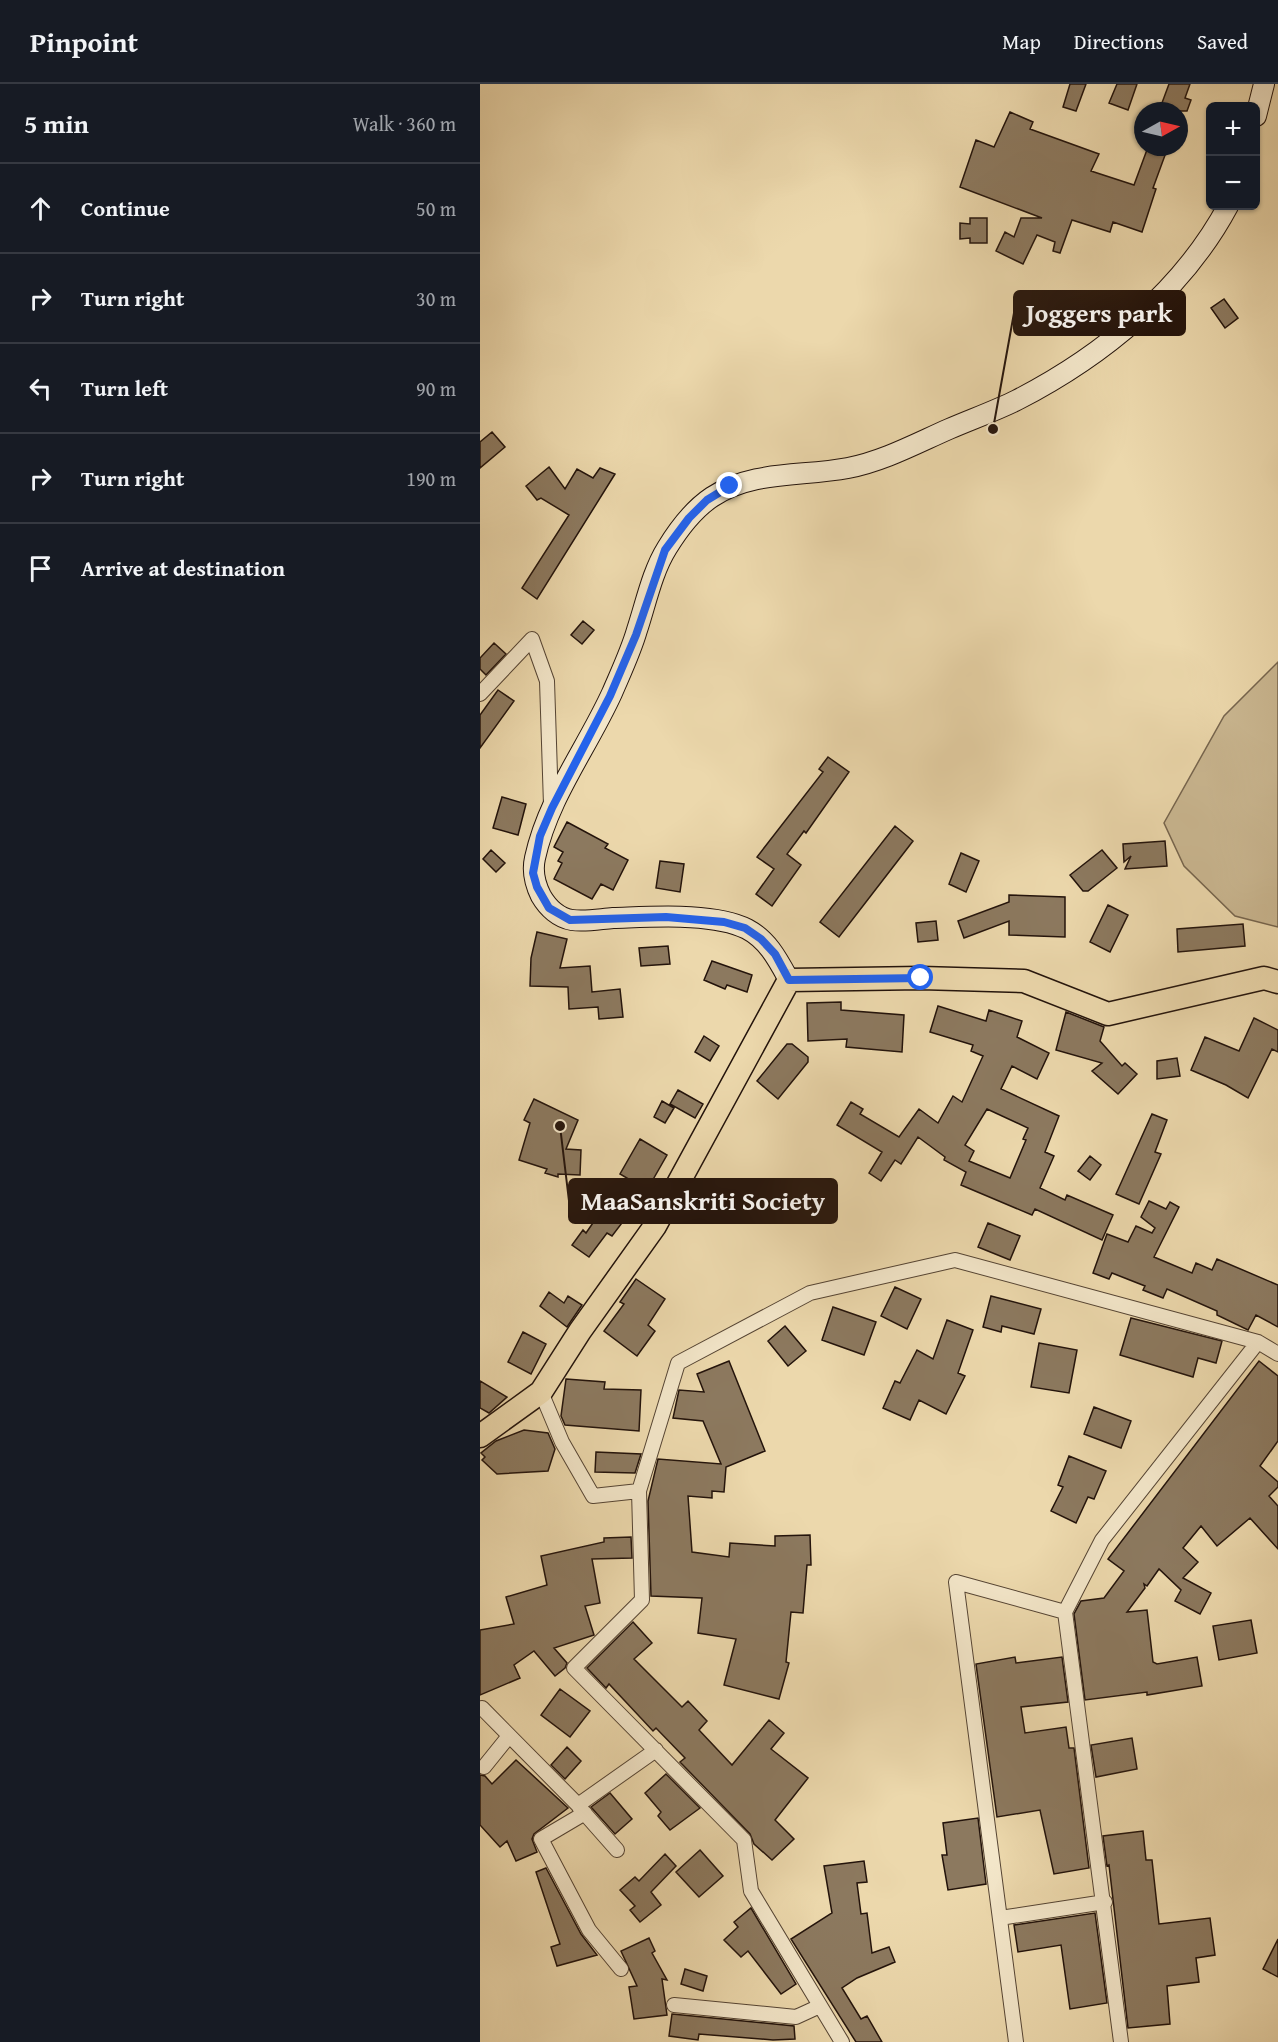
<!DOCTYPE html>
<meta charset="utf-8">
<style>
:root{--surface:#171b24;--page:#20242c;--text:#f1f3f6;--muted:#9ea1a6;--line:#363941}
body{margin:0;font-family:"Gentium Book Plus",serif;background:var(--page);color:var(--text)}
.controls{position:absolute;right:18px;top:18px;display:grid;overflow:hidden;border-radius:9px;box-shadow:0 2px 4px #0004}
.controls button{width:54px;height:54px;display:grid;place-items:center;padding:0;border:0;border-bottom:2px solid var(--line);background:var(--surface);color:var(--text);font:30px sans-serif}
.compass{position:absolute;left:654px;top:18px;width:54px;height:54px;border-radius:50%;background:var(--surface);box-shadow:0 2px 4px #0004;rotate:82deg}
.stop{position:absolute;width:18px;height:18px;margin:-14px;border:4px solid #2563eb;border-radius:50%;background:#fff}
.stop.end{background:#2563eb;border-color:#fff;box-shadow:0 2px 6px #0008}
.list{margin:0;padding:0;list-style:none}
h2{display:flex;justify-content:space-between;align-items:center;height:78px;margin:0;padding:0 24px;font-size:26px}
h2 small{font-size:20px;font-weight:400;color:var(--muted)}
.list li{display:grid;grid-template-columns:39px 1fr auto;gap:18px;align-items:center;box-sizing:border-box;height:90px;padding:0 24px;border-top:2px solid var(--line)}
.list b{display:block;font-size:22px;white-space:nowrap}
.list em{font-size:20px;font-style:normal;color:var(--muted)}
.icon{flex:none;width:33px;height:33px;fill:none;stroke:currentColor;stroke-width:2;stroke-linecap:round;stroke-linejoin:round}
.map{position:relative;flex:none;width:798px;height:1958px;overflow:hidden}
header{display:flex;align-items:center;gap:36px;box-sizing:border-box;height:84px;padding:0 30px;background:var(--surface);border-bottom:2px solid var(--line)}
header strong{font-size:28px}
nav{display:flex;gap:33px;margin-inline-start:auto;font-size:21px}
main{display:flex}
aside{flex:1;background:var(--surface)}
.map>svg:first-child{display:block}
.green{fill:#cab791;stroke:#76654e;stroke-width:1.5}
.building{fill:#8c795f;stroke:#23130b;stroke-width:1.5;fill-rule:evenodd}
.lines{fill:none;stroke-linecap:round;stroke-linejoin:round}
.street-casing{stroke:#543;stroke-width:16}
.secondary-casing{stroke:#23130b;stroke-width:22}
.primary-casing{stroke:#23130b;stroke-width:25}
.street{stroke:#f3e6c9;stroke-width:14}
.secondary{stroke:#f3e6c9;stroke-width:20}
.primary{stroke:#ecd8ac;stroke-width:22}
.route{stroke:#2563eb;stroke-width:8}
.leader{fill:none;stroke:#23130b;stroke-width:2}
.callout-dot{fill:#23130b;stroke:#f3e6c9;stroke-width:2}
.callout{fill:#23130b;stroke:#23130b;stroke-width:2}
.callout-label{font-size:26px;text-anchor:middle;font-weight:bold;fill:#fff}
</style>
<header>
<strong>Pinpoint</strong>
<nav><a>Map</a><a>Directions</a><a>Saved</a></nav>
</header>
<main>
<aside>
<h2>5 min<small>Walk · 360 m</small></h2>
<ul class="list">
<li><svg class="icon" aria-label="ahead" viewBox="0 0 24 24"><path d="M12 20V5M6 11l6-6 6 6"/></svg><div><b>Continue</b></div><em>50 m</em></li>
<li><svg class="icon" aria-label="right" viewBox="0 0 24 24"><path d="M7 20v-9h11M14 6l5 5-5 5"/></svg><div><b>Turn right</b></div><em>30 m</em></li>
<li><svg class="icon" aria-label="left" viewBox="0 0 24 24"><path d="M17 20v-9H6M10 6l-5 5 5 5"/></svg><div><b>Turn left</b></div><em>90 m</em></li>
<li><svg class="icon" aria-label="right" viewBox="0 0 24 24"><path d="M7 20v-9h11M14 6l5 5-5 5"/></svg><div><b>Turn right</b></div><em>190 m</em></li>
<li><svg class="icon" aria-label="arrive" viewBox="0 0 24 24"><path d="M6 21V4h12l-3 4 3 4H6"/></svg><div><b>Arrive at destination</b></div></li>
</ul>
</aside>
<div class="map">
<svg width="798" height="1958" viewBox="0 0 798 1958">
<rect width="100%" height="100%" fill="#ecd8ac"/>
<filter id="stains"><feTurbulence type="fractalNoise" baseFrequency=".00333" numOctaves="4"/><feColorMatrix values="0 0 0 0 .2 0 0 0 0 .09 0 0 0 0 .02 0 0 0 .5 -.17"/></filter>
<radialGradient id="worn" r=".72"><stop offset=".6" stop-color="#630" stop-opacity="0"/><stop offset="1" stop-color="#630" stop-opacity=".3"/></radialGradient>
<path class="green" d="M798,578V843L755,832L704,782L684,739L744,632Z"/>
<path class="building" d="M590,0H606L596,27L583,23Z
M637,0H657L648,26L629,19Z
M689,0H710L705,14L711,16L707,27H679Z
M530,28L553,38L550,45L619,70L611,87L654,101L668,63H688L673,104L676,105L662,148L633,138L630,148L592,136L580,169L573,167L575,158L557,151L543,180L516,167L525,148L534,153L541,134H562L480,103L496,56L514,63Z
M490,134H507V159H490V154L480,155V139L490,140Z
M744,215L758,234L745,244L731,224Z
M12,348L25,363L0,384V358Z
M69,383L85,405L97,385L113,394L120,384L135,390L57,515L42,504L89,431L61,414L57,416L46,402Z
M103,537L114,546L102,560L91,551Z
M14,559L26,570L6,591L0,585V574Z
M18,606L34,617L0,664V631Z
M348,673L369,688L326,749L324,747L307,770L321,781L292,822L276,810L294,785L277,773L343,688L339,685Z
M22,713L46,720L38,751L13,744Z
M87,738L128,760L125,764L148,776L133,806L121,800L112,815L74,795L82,779L78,777L83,768L74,763Z
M415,742L433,757L359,853L340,838Z
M685,757L687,782L645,785L651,772L644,778L643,760Z
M11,766L25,779L16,788L3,775Z
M622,766L637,784L608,807H603L590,791Z
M481,769L499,777L486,808L469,800Z
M180,777L204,780L200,808L176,804Z
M529,811L585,813V853L529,851V837L484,854L478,837L529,818Z
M628,821L648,831L630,868L610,858Z
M456,837L458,856L438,858L436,839Z
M763,840L765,862L698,868L697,845Z
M57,848L87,855L80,884L110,882L112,908L140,905L143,933L119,935L118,923L89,925L88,903L50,902L51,874Z
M188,862L190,880L161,882L159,864Z
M232,877L272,891L267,908L247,901L245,905L224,896Z
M361,918V926L424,931L422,968L366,963L367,955L328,957L327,919Z
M458,922L506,937L509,926L542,937L537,953L569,969L557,995L532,982L521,1005L579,1032L565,1068L574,1072L560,1104L585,1116L587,1111L633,1131L622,1156L555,1125L552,1131L481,1101L486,1088L464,1076L465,1073L438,1053L421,1080L415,1076L401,1097L389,1089L402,1068L357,1041L371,1018L383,1025L380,1030L419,1053L439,1025L458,1039L473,1012L482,1018L503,972L491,967L493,961L450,948ZM507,1025L548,1044L543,1055L546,1056L530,1094L489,1077L494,1067L485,1061Z
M586,928L624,943L620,957L642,982L645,979L657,990L638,1010L612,987L622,979L576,966Z
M774,934L798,946V968L792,965L768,1014L746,1001L711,986L725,953L759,967Z
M224,952L239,962L230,977L215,968Z
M307,960H312L328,973V978L298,1015L277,997Z
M697,974L700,992L677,995V977Z
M198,1006L223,1020L215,1034L190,1020Z
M54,1015L98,1036L86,1065L101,1066L100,1091L78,1090V1093L65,1089L67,1085L39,1076L50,1039L44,1036Z
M182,1017L194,1024L185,1039L174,1033Z
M672,1030L687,1036L675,1068L681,1070L659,1120L636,1110Z
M160,1055L187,1071L167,1106L140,1090Z
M610,1072L621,1081L610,1096L598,1087Z
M669,1117L686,1125L690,1118L699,1123L674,1173L712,1189L716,1179L732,1186L737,1175L798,1201V1243L776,1231L768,1246L737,1231V1227L687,1205L683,1214L663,1206L665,1202L632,1189L629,1195L613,1189L627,1150L648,1158L656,1142L672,1149L675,1144L661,1133Z
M126,1120L145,1135L132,1152L127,1149L109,1173L92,1161L103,1146L106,1149Z
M508,1139L540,1152L530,1176L498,1163Z
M156,1195L185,1215L168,1241L175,1247L157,1272L124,1247L144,1220L140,1218Z
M415,1203L441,1215L427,1245L401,1232Z
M69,1208L84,1219L88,1212L102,1221L87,1243L60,1222Z
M511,1212L561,1225L554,1250L522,1242L521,1248L503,1243Z
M353,1223L396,1238L384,1271L342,1256Z
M651,1234L742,1257L736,1279L718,1274L713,1293L640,1271Z
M467,1236L493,1246L478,1289L485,1292L466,1330L439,1316L430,1336L403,1324L415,1297L420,1299L437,1266L453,1275Z
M305,1242L326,1267L308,1282L288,1257Z
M43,1248L66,1260L51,1290L28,1278Z
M559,1259L597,1266L589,1309L551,1303Z
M249,1277L285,1367L246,1383L244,1408L232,1407V1414L208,1412L212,1468L249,1473L250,1459L295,1462V1452L330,1451L331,1481H327L323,1529L311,1528L306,1578L309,1579L299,1615L244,1601L256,1555L218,1549L222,1514L171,1512L168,1417L178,1375L241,1380L223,1337L193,1334L199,1306L224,1308L217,1290Z
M779,1277L798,1292V1357L780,1382L798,1398V1403L789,1412L798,1422V1465L770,1434L737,1462L721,1442L703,1464L718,1478L703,1494L731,1509L720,1530L695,1517L701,1506L679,1485L667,1502L664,1500L665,1504L647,1528L667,1526L673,1578L677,1580L717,1573L722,1602L667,1611V1608L605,1616L594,1530L601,1517L624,1514L644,1487L628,1475Z
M86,1295L125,1298L124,1305L161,1306L159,1347L85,1341L81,1332Z
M0,1297L27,1313L9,1329L0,1324Z
M614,1323L651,1337L641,1364L604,1350Z
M44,1346L68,1349L75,1365L68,1387L17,1390L2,1376L5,1373L1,1369L16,1357Z
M116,1368L161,1370L155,1389L115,1388Z
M589,1372L626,1387L614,1415L608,1413L596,1439L571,1427L583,1403L578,1401Z
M151,1453L152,1474L112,1475L120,1519L105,1522L114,1551L74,1564L87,1579L85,1584L75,1592L54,1567L34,1581L40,1594L0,1611V1546L34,1540L26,1513L67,1501L61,1472L124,1458V1454Z
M771,1536L777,1569L739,1576L733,1542Z
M153,1538L172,1559L154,1575L202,1623L208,1617L227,1637L219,1646L252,1681L289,1636L304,1649L291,1665L328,1694L295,1736L314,1755L292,1776L274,1760L270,1750L200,1678L205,1674L176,1644L173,1647L129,1600L126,1604L107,1584Z
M535,1573L536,1579L582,1573L588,1618L541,1623L545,1649L586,1643L589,1664H594L609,1784L574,1790L560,1726L517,1733L496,1580Z
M80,1605L110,1627L90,1653L61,1631Z
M652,1654L657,1685L616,1693L611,1661Z
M87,1663L101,1677L85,1695L71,1681Z
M36,1676L88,1724L54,1750L52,1755L57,1768L36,1777L27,1757L20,1763L0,1741V1691L5,1692L12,1700Z
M186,1690L220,1724L190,1746L178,1732L181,1728L165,1709Z
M130,1709L152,1735L135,1750L111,1723Z
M498,1734L506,1800L468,1806L462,1771H467L463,1739Z
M663,1747L666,1776H672L679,1840L730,1834L735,1871L716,1874L719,1898L687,1902L690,1940L648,1944L629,1781L627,1782L623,1752Z
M220,1766L243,1792L219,1813L196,1788Z
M185,1770L196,1782L171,1808L181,1821L160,1838L150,1826L155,1822L140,1806L155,1793L159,1797Z
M384,1777L387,1798L377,1799L381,1830L387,1829L392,1869L409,1863L415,1878L377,1894L362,1904L381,1935L387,1932L402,1958H376L311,1855L352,1829L344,1782Z
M66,1784L101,1850L117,1871L77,1882L71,1863L80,1860L56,1788Z
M271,1824L316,1900L301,1910L268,1867L261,1873L244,1856L258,1843L254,1838Z
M615,1829L627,1919L590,1925L581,1861L538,1868L534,1841Z
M169,1854L175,1867L172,1869L187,1896L182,1895L187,1931L154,1935L149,1903L157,1902L141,1867Z
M798,1855V1893L783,1885Z
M205,1885L227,1892L223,1907L201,1900Z
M192,1930L314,1942L315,1955L293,1956L219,1950L218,1956L189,1952Z"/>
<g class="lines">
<g class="street-casing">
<path id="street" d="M0,610L52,555L67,597L71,721
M61,1308L82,1358L113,1412L159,1407
M2,1624L98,1721L176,1666
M4,1683L29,1652
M99,1723L137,1766
M105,1729L61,1755L109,1846L141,1885
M520,1834L625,1818
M194,1921L316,1933L340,1922
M362,1958L271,1807L264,1756L94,1584L162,1516L159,1407L198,1279L330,1209L475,1176L778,1258L798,1270
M536,1958L476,1498L585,1528
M641,1958L585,1528L622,1456L778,1258"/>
</g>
<g class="secondary-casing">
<path id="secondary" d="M776,32L784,0
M309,896C298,876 288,856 267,845C234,828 170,833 133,834C120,835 105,838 92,836C79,834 68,824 61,812C55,800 52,787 55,774C68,714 107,664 132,609C141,588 151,567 157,546C166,519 172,488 187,464C198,446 214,425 232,413C273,386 321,393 368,384C404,377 437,359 469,345C492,335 515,327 537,316C623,272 703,206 748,122"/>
</g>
<g class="primary-casing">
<path id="primary" d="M0,1352L61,1308L100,1247L175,1142L309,896L441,894L544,897L628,930L784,894L798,898"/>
</g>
<use href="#street" class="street"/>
<use href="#secondary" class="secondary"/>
<use href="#primary" class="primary"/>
</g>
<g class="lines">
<path class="route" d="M250,402L227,416L209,434L185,466L156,551L130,612L72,724L60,752L53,789L57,803L69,824L90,836L186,833L244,838L265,844L281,855L295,870L309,896L441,894"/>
</g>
<path class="leader" d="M513 345L534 229M80 1042L89 1117"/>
<g class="callout-dot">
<circle cx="513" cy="345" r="6"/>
<circle cx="80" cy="1042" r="6"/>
</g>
<g class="callout">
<rect x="534" y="207" width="171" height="44" rx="6"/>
<rect x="89" y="1095" width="268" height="44" rx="6"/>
</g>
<g class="callout-label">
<text x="619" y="238">Joggers park</text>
<text x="223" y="1126">MaaSanskriti Society</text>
</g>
<rect width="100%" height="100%" filter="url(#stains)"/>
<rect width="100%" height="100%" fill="url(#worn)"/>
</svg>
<div class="controls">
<button>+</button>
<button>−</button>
</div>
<svg class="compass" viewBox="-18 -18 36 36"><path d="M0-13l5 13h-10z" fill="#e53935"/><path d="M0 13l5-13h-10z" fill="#9ea1a6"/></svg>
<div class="stop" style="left:441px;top:894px"></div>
<div class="stop end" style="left:250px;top:402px"></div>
</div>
</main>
